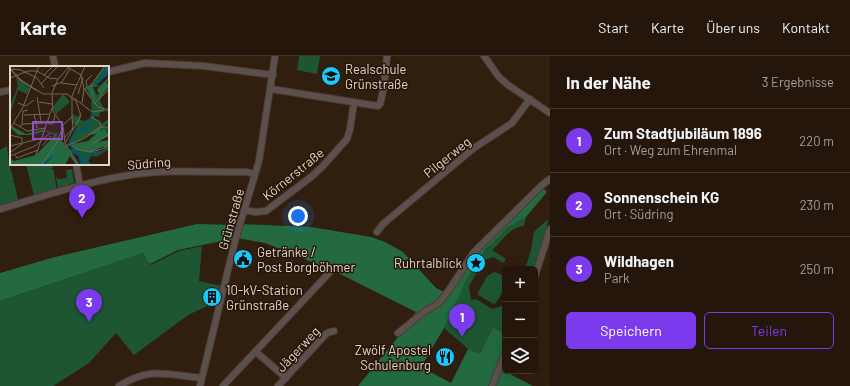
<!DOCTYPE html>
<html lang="de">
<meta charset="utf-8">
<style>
:root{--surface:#24160b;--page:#302319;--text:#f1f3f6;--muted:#a39f9d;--line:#41352c;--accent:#7c3aed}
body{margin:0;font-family:Barlow,sans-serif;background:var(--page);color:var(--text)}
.controls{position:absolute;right:12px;bottom:12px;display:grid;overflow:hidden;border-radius:6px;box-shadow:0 4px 16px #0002}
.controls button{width:36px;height:36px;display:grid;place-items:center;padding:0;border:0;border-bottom:1px solid var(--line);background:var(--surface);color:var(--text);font:20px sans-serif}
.you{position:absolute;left:298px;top:160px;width:14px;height:14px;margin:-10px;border:3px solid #fff;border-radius:50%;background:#1a73e8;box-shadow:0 0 0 6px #1a73e833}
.badge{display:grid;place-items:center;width:26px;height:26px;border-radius:50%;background:var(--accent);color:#fff;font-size:13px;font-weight:700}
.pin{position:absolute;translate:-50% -33px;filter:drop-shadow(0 1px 2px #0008)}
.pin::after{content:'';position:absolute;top:21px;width:14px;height:12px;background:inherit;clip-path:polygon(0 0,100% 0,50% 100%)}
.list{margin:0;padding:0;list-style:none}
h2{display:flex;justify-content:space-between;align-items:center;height:52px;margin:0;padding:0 16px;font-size:17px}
h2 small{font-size:13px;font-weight:400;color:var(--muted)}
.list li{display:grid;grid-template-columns:26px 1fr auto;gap:12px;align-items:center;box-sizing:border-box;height:64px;padding:0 16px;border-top:1px solid var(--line)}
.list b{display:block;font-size:15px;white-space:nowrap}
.list p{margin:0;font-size:13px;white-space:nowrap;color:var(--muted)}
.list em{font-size:13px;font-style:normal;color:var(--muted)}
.actions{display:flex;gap:8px;padding:12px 16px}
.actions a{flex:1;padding:9px 0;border:1px solid var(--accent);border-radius:6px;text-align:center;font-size:14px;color:var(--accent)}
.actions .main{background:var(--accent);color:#fff}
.icon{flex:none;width:22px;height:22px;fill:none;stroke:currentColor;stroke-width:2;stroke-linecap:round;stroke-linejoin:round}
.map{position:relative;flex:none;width:550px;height:330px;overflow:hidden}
header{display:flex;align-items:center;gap:24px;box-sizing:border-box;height:56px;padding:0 20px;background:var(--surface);border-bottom:1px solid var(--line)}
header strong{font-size:19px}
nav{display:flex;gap:22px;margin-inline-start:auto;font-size:14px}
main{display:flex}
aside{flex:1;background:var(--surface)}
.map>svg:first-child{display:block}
.green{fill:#1e5634}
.forest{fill:#236a40}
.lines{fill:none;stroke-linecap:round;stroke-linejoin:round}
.minor-casing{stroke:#4c3b2d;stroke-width:8}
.minor{stroke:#5c504e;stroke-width:6}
.labels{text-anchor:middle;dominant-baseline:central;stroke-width:3;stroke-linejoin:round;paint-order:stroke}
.poi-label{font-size:13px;fill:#e1d4ca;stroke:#261506;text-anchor:start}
.street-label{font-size:13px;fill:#e1d4ca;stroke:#261506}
.inset-river{fill:none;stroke:#01556c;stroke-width:2}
.inset-road{fill:none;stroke:#77675a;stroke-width:1}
.view{fill:#8f4ec1;fill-opacity:0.15;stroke:#8f4ec1;stroke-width:2}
.inset-edge{fill:none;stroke:#e1d4ca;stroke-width:2}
</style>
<header>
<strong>Karte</strong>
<nav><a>Start</a><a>Karte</a><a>Über uns</a><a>Kontakt</a></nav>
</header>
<main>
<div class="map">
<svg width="550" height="330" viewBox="0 0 550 330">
<rect width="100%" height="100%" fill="#301e0f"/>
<path class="green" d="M299,0H320L317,18L297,14Z
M7,90L9,106L6,107H9L14,125L10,126H14L18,144L0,149V94Z
M26,108H52L53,112L50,113H53L57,133L34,139Z
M72,113L74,127L58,132L56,121H57L58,123L67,122L66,114Z
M526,161L524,170C510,171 502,185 492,194L506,203L503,207L494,201L484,204L469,230L471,244L476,243L492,253L505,249V278L493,271L480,298L468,293L444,272C458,239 478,194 508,172C513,168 520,164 526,161Z
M548,163L545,179L533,213H525L531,194L534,176Z
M202,190L199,225L222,230L218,245L188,259L134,299L116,277L89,307L53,330H0V245L143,197L151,209L179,195Z
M494,216L503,219C509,229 501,238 496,247L494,248L478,239V237L487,220Z"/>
<path class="forest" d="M542,131L547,136L526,161L507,172L486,193L466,225L444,272L421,311L451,327L468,293L480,298L493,271L505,278V292L499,308L502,314L533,330H358L398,281L416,256L334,215L265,187L237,182L240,168L311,171L371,181L385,186L403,196L436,232L448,238L473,200Z
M197,168L236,169L232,185L217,186L178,194L150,208L143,197L0,245V217L55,201Z"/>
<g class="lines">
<g class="minor-casing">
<path id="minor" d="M53,0L55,11
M484,0L499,21L508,29L550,57
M108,16L145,7L204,10L273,19
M271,33L378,50L380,48L384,31L387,0
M0,36L11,34
M76,108L80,130
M0,153C41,141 82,127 124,120C164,113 205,116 246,116L255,118
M244,154L255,156L266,155L311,121L322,111L347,83L350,73L354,46
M377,176L383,168L474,92L512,67L530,43
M535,220L550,173
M398,277L424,256L439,247L449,234L474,196L542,129L550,123
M256,296L286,322
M119,330C152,310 166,319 202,322
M200,330L235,185L259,105L275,0
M223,330L330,216
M278,330L327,277L334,275
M492,330L505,298"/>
</g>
<use href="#minor" class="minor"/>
</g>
<defs>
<g id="school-disc" transform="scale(1)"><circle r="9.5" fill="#17cafb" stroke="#261506"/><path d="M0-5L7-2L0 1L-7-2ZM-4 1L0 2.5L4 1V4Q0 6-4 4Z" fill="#111"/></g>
<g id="civic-disc" transform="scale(1)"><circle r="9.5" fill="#17cafb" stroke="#261506"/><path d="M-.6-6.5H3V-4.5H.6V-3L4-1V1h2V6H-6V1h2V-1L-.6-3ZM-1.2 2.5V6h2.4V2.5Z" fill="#111"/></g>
<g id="sight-disc" transform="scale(1)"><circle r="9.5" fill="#17cafb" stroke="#261506"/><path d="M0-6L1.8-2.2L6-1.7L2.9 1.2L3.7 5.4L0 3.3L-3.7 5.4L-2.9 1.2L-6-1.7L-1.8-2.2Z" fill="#111"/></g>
<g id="building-disc" transform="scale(1)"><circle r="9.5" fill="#17cafb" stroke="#261506"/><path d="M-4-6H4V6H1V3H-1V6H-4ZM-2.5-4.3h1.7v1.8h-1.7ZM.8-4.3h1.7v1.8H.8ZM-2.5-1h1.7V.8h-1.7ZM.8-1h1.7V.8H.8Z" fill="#111"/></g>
<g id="restaurant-disc" transform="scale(1)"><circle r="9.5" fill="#17cafb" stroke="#261506"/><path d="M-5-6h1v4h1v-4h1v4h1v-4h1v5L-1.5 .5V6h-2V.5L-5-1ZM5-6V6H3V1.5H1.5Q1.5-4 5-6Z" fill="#111"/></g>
</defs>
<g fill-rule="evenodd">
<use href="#school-disc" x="331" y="20"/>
<use href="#civic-disc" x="243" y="203"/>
<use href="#sight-disc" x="476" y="207"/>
<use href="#building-disc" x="212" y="241"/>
<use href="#restaurant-disc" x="445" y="301"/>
</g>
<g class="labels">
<g class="poi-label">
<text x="345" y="13">Realschule<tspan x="345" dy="15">Grünstraße</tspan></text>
<text x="257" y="196">Getränke /<tspan x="257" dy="15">Post Borgböhmer</tspan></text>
<text x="462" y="207" text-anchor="end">Ruhrtalblick</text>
<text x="226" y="234">10-kV-Station<tspan x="226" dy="15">Grünstraße</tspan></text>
<text x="431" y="294" text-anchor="end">Zwölf Apostel<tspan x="431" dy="15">Schulenburg</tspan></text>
</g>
<g class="street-label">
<text transform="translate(447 101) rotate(-39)">Pilgerweg</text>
<text transform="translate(149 107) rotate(-5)">Südring</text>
<text transform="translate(293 118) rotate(-39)">Körnerstraße</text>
<text transform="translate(231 163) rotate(-74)">Grünstraße</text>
<text transform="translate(298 293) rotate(-47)">Jägerweg</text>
</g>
</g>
<g transform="translate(10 10)">
<rect width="99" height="99" fill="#301e0f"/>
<path d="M99,1L97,9L82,21L89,32L93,25L95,24L99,21L94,25L90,35L95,44L99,45L90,46L89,51L85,50L84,53L91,58L99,53V57L93,61L99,62V67L95,63L91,65L89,63L62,79L80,86L92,85L95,83L93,80L99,79V83L86,91L81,89L78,95L81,98L70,99L69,89L61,85L62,83L58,78L67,60L63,57L62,48L68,51L71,46L70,54L75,55L82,51L81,37L82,34L85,36L76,25L83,26L82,21L86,12L94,2ZM6,11L20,22L17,28L8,24L0,49V40L8,20ZM53,28L60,36L46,48L43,41Z" fill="#1e5634"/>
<path d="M94,0H99L97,9L85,20L87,19L90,20L99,11L96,18L99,17V21L89,32L87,28L90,29L87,24L90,20L83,21L86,33L84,35L78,24H75L93,10ZM2,60L16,68L33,64L46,68L48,66L45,72L48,71L54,77L69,99H66L60,90L55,99H0V93L4,95L26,89L45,69L35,65L20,69H8L1,62ZM89,61L91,65L95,63L99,69L88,76L97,74L99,78L81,86L65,82L62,78L78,75L86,68L77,69Z" fill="#236a40"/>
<path class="inset-river" d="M89,15L94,10L95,1M84,19L96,9L99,1M67,84L72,91L74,99M74,97L71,96L69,89L61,85L63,83L60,75L66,66L73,62L74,65L77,63L83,47M76,97L81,89L90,86M33,99L42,91"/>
<path class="inset-road" d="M56,0L71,9M0,2L11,14L33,28H57L66,35L71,50L55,77L69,99M0,3L10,14L27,25M2,3L11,4L27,12L34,22M27,5L39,12L48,13M34,9L43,0M71,9L74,23L88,41L99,44M0,12L18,5H27M51,17L67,19M31,18L48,0M42,20L52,16L60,3M77,21L76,15L82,9M74,23L81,19L95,0M42,27L48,13L60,0M42,28L43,45L53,60L55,76M68,28L73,12M27,31L31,56M64,32L82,46L94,44M29,36L42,38M8,37L16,40L24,34M72,37L74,23M85,37L99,23M24,48L27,62M14,49L39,48M81,51L90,56L91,61M4,57L17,65L36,62M37,57L43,58L45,49M12,58L13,45L18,44M53,59L62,51V30L75,0M9,61L13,58L37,57M0,63L13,41L29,0M0,69L12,72V78L1,86M55,71L63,62L62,51M83,77L99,69M33,79L41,70M62,79L66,83L80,86L92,83L99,78M0,80L33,72M56,80L73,73L91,61H99M5,89L7,92L28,84M26,89L42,42M0,90L25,80L40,67M31,99L46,78L53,61"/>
<path class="view" d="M23,56H52V73H23Z"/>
<rect width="99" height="99" class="inset-edge"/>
</g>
</svg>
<div class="controls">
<button>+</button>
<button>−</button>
<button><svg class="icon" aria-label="layers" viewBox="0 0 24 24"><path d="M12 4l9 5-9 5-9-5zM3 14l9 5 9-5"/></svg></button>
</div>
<div class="you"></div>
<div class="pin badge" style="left:462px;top:281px">1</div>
<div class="pin badge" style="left:82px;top:162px">2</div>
<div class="pin badge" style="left:89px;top:266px">3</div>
</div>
<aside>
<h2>In der Nähe<small>3 Ergebnisse</small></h2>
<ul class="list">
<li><span class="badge">1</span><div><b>Zum Stadtjubiläum 1896</b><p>Ort · Weg zum Ehrenmal</p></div><em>220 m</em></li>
<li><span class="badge">2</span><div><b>Sonnenschein KG</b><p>Ort · Südring</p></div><em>230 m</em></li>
<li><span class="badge">3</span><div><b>Wildhagen</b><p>Park</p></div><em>250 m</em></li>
</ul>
<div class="actions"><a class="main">Speichern</a><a>Teilen</a></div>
</aside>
</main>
